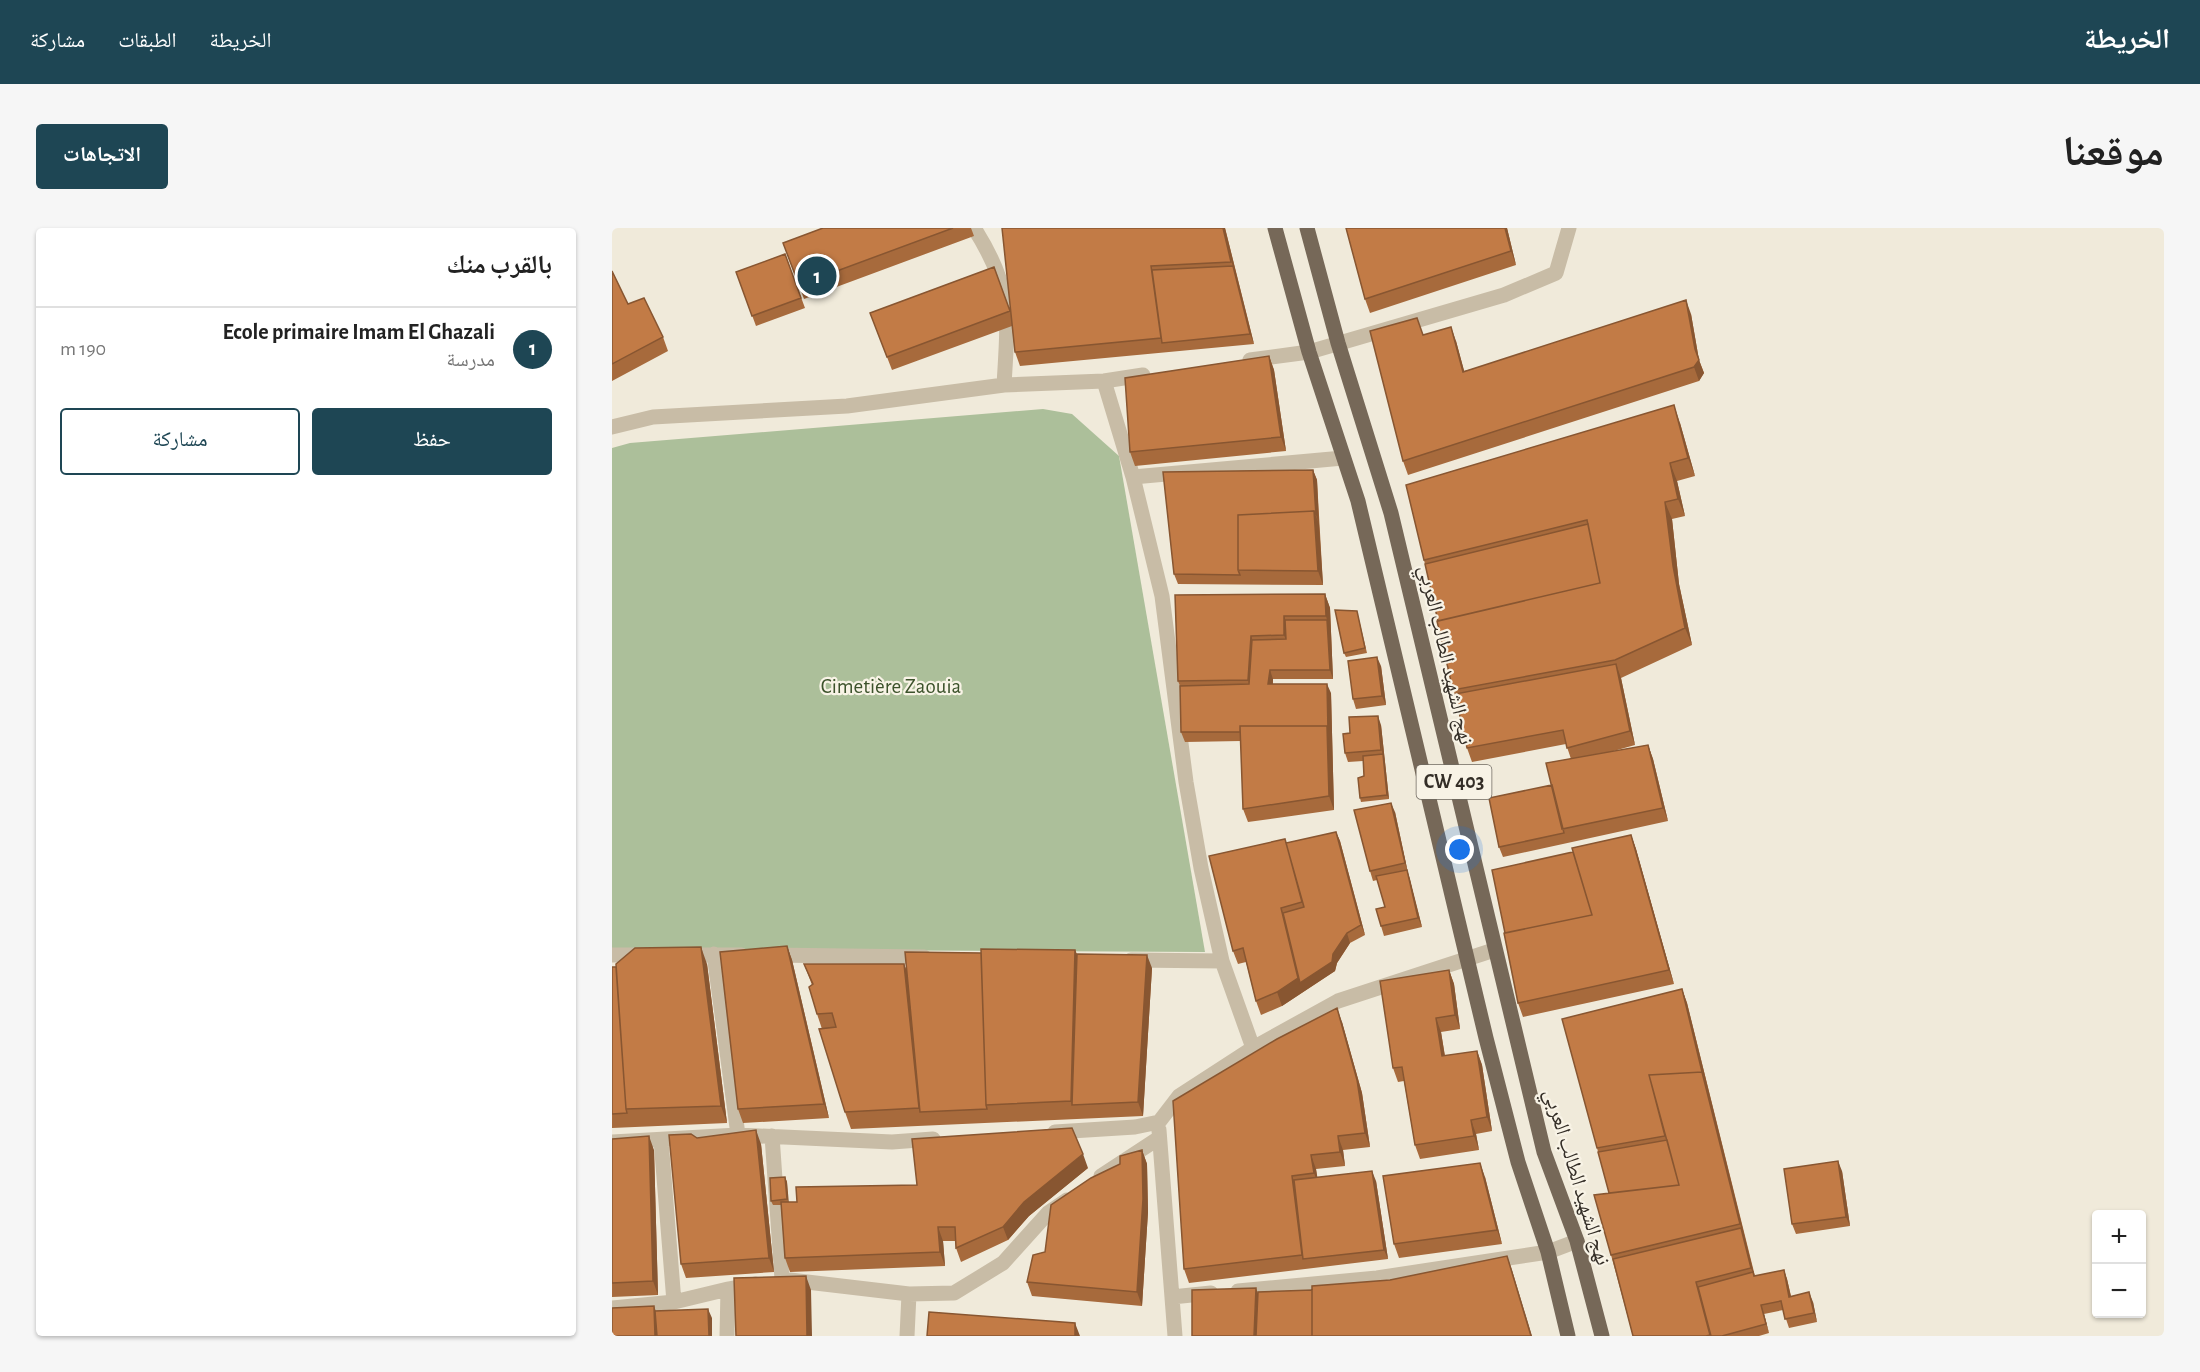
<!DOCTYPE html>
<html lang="ar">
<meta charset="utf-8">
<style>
:root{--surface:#fff;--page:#f6f6f6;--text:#222;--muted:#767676;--line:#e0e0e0;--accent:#1e4654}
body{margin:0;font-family:"Alegreya Sans","Noto Naskh Arabic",sans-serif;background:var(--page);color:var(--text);direction:rtl}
.controls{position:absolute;right:18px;bottom:18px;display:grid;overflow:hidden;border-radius:6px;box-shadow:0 2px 4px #0004}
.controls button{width:54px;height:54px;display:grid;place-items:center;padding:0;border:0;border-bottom:2px solid var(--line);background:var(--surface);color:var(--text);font:30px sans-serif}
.you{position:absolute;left:848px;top:622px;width:21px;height:21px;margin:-15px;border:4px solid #fff;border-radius:50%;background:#1a73e8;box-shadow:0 0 0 9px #1a73e833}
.badge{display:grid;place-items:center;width:39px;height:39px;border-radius:50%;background:var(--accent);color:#fff;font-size:20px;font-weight:700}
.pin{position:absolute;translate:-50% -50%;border:3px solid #fff;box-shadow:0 2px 6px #0006}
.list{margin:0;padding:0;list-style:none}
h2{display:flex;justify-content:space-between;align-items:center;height:78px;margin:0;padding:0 24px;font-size:26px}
h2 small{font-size:20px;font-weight:400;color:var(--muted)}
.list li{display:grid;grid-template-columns:39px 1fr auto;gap:18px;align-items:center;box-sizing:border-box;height:84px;padding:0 24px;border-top:2px solid var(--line)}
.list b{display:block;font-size:22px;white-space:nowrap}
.list p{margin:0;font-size:20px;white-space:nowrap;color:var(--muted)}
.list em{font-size:20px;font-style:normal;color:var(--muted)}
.actions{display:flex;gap:12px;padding:18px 24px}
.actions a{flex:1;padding:14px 0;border:2px solid var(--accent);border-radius:6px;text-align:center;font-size:21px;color:var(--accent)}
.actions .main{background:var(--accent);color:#fff}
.map{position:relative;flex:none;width:1552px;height:1108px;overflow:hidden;direction:ltr;border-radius:6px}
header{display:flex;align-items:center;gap:36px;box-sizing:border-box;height:84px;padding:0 30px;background:var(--accent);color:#fff}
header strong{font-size:28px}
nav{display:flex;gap:33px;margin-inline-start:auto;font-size:21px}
.intro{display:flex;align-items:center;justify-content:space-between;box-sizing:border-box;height:144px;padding:0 36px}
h1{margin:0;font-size:42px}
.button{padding:15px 27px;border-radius:6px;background:var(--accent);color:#fff;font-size:21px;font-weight:700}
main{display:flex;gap:36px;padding:0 36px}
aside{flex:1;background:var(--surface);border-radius:6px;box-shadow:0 2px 4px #0004}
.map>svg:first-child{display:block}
.green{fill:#acbf9a}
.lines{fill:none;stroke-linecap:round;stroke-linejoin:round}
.street{stroke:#c8bca6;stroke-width:15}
.primary{stroke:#766858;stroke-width:15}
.wall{fill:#a76a3c}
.shaded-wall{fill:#885631}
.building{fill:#c27b46;stroke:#885631;stroke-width:1.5}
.labels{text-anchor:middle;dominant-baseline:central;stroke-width:4.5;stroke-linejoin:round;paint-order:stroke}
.shield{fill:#f8f3e6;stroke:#6f6960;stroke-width:1.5}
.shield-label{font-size:20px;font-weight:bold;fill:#342e27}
.street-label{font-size:21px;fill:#342e27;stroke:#f8f3e6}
.park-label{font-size:21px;fill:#3c522b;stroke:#f8f3e6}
</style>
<header>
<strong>الخريطة</strong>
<nav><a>الخريطة</a><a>الطبقات</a><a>مشاركة</a></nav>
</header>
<div class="intro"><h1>موقعنا</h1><a class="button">الاتجاهات</a></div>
<main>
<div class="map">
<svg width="1552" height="1108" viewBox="0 0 1552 1108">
<rect width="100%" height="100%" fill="#f0eada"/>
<path class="green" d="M431,181L460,186L507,228L593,724L0,721V220L18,215Z"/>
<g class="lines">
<path class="street" d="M362,0C401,61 396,88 392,157
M638,132L697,124L892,67L944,45L957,0
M492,153L521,249L550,368L574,554L589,640L610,733L641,820
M0,199L41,189L235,178L392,157L492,153L531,147
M521,249L731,230
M102,726L126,907
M0,727H33
M72,727H129
M159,727L312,729
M519,732L610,733
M547,902L563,1108
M443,904L523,899L547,894L567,868L641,820L726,773L882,722
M160,908L170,1051
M49,912L62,1074
M0,914L126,907L280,914L321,911
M489,948L547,910
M178,1052L297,1066L342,1065L391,1035L436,985L455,972
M116,1061L143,1056
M626,1063L765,1050L936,1024L965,1013
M560,1069L599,1065
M0,1080L62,1074L116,1061L115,1108
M295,1108L297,1066"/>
<path class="primary" d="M663,0L697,124L746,273L874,810L906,934L936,1024L956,1108
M695,0L726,115L779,285L932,924L965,1013L990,1108"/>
</g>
<path class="wall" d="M211,0H359L362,8L192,71L171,15Z
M613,0L642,116L408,138L403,124L400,98L280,142L258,85L382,39L399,85Z
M734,0H895L904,37L758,85L753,71Z
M173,26L193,80L144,98L124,44Z
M0,43L16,76L51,109L56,123L0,153Z
M1079,86L1087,132L1092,145L1087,153L796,247L791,233L811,107L844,113L852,143Z
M657,128L662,142L674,223L523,238L518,224Z
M1068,195L1083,248L1065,253L1073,288L1060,291L1067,356L1080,417L1009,450L1023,517L998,524L1036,517L1041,531L1056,593L891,629L887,619L940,557L959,531L954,516L860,534L855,520L812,332Z
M701,242L705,252L711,357L566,356L562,346Z
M713,366L718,380L721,451H661V456L719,465L722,582L636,594L631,581L629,513L573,514L569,504L568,458L566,453L563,367Z
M745,383L755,425L734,429L732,425Z
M769,438L774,477L744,481L741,471Z
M769,497L777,571L749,574L748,570L752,548L751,533L736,534L733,525L738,505Z
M783,584L796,645L810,699L772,708L769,698L773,679L765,652L761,653L758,643Z
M724,604L728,613L753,707L738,715L725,735L723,743L670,778L649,787L644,773L634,734L626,736L621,723L674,615Z
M1019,607L1024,621L1062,756L911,789L906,775L961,624Z
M175,718L180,732L217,890L131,895L126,881Z
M463,722L465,726L540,740L531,888L239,901L233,884L210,801L205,786L200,757L192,736H292L295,743L369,725Z
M95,736L115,895L0,900V739Z
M837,742L842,756L848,801L829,804L833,828L865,823L870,837L880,903L864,906L867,922L808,931L803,917L792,853L786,854L781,840Z
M1070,761L1075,775L1143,1048L1172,1042L1175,1051L1179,1068L1201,1074L1205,1094L1177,1100L1171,1082L1152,1086L1157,1105L1147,1108H1021L999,1027L997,965L985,920Z
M730,794L750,865L758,919L731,922L733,938L704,941L705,949L764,953L776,1031L577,1055L572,1041Z
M85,910L149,916L162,1044L74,1050L69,1036Z
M0,911L42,922L46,1067L0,1069Z
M530,922L535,936L536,984L530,1078L420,1068L415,1054L433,1024L508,936Z
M476,940L417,988L396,1012L349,1034L344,1020V1013H331L333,1038L178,1044L173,1030L169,977H161L159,973L173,949L175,954L176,974H185L305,957Z
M1230,943L1238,998L1184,1006L1180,996Z
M873,949L890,1016L787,1030L782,1016Z"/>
<path class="shaded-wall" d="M611,0H613L642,116L638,106Z
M893,0H895L904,37L899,23Z
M1074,72L1079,86L1087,132L1092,145L1087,153L1082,139L1083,121Z
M839,99L844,113L856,157L851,144Z
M657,128L662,142L674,223L669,209Z
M1062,177L1068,195L1083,248L1076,230Z
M1058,235L1065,253L1073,288L1066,271Z
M701,242L705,252L707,296L704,287Z
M1053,274L1060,291L1067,356L1080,417L1073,400L1061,338Z
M702,283L707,296L711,357L706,343Z
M713,366L718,380L721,451L718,442L715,392L714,388Z
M672,388L677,402V420L672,407Z
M639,408L644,421L641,466L636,452Z
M765,429L769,438L774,477L770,468Z
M1004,436L1009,450L1023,517L1018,503Z
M658,442L661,451L660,465L656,456Z
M715,456L719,465L722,582L717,568L715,498Z
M766,488L769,497L777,571L775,567Z
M1036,517L1041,531L1056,593L1051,580Z
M779,575L783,584L796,645L793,635Z
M724,604L728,613L753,707L749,697Z
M1019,607L1024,621L1062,756L1057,742Z
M795,642L798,651L810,699L806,690Z
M669,680L674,694L721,726L735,705L738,715L725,735L723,743L670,778L665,764Z
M175,718L180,732L217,890L212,876Z
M89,719L95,736L115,895L109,878Z
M463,722L470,740L460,877L459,873Z
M535,727L540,740L531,888L526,874Z
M292,736L298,753L308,884L307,880Z
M837,742L842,756L848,801L843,787Z
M1070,761L1075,775L1144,1054L1139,1040Z
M725,780L730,794L750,865L758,919L753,905Z
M824,790L829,804L835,842L830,828Z
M865,823L870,837L880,903L875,889Z
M859,892L864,906L867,922L862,908Z
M144,902L149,916L162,1044L157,1030Z
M37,908L42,922L46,1067L41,1053Z
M726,908L731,922L733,938L728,924Z
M530,922L535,936L536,984L530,1078L525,1064Z
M471,926L476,940L417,988L396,1012L391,999L412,974Z
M699,927L704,941L707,959L702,945Z
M1226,933L1230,943L1238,998L1234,989Z
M868,935L873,949L890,1016L885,1002Z
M760,943L764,953L776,1031L772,1022Z
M680,948L685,962L691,1031L690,1027Z
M173,949L175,954L177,976L175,971Z
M326,999L331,1013L333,1038L328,1024Z
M895,1028L900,1042L920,1108H919Z
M1172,1042L1175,1051L1181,1078L1177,1069Z
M194,1048L199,1062L200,1108H195Z
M644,1060L649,1074L648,1108H642Z
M1197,1064L1201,1074L1205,1094L1202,1085Z
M1149,1077L1152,1086L1157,1105L1154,1096Z
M42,1078L47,1092L48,1108H43Z
M96,1081L100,1090V1108H97Z
M463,1095L468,1108H463Z"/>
<path class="building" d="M211,0H341L187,57L171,15Z
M390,0H611L619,34L539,38L549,110L403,124Z
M734,0H893L899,23L753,71Z
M173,26L189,70L140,88L124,44Z
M621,38L638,106L550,115L540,42Z
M382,39L398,83L275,129L258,85Z
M0,43L16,76L32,70L51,109L0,136Z
M1074,72L1083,121L1087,132L1082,139L791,233L758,103L805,90L811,107L839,99L851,144Z
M657,128L669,209L518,224L513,150Z
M1062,177L1076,230L1058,235L1066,271L1053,274L1061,338L1073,400L1003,432L841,462L825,393L988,355L975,292L812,332L794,257Z
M701,242L704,287L702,283L626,287V342L628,347L562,346L551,244Z
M702,283L706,343L626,342V287Z
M976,296L988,355L826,393L813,336Z
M713,366L714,388H672V407L639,408L636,452L566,453L563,367Z
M723,382L745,383L753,420L732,425Z
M673,392H715L718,442H658L656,456H715L716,503L715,498H628V504H569L568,458L637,456L640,412L674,411Z
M765,429L770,468L741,471L736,433Z
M1004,436L1018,503L955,520L951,502L855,520L843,466Z
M766,488L769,522L733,525L731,506L738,505L737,489Z
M628,498H715L717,568L631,581Z
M1036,517L1051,580L950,601L934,535Z
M771,526L775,567L748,570L746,550L752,548L751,528Z
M940,557L952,605L887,619L877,570Z
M779,575L793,635L758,643L742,582Z
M724,604L749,697L735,705L721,726L720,734L688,755L671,685L692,679L674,615Z
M1019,607L1057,742L906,775L892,705L980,687L960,620Z
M673,611L690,674L669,680L686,750L665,764L644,773L631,720L621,723L597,628Z
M961,624L980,687L893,705L880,642Z
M795,642L806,690L769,698L764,681L773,679L764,648Z
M175,718L212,876L126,881L108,724Z
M89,719L109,878L14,881L4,736L23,720Z
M369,721L463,722L459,873L374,877Z
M293,724L369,725L374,877L375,881L308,884Z
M465,726L535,727L526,874L460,877Z
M192,736H292L307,880L233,884L207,801L224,799L220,785L205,786L197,759L201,756Z
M0,739H4L14,881L15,885L0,886Z
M837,742L843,787L824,790L830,828L865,823L875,889L859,892L862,908L803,917L790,839L781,840L768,753Z
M1070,761L1091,848L1090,844L1037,847L1053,908L985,920L950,791Z
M725,780L745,852L753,905L726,908L728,924L699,927L702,945L680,948L690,1027L572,1041L561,873L665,811Z
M1090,844L1128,996L999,1027L982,967L1067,957L1037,847Z
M460,900L471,926L412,974L391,999L344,1020L343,999H326L328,1024L173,1030L169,974H185L184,959L305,957L300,911Z
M144,902L157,1030L69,1036L57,907L79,906L85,910Z
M37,908L41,1053L0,1055V911Z
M1055,912L1067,957L997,965L986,924Z
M530,922L531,971L525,1064L415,1054L421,1027L433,1024L439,977L479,950L508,936V928Z
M1226,933L1234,989L1180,996L1172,941Z
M868,935L885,1002L782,1016L771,948Z
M760,943L772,1022L691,1031L682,952Z
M173,949L175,971L159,973L158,950Z
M1129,1000L1139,1040L1084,1054L1098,1107L1094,1108H1021L1001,1031Z
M895,1028L919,1108H700V1058L778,1052Z
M1172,1042L1177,1069L1197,1064L1202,1085L1173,1091L1169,1073L1149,1077L1154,1096L1110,1108H1099L1086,1059L1141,1044L1142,1048Z
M194,1048L195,1108H124L122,1050Z
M644,1060L642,1108H580V1062Z
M700,1062V1108H644L646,1064Z
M42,1078L43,1108H0V1080Z
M96,1081L97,1108H45L43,1083Z
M317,1084L463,1095V1108H315Z"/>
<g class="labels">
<rect class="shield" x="804.5" y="537" width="75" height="34" rx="4.5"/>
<g class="shield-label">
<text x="842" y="554">CW 403</text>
</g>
<g class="street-label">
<text transform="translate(834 427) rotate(77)">نهج الشهيد الطالب العربي</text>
<text transform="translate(965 949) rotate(73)">نهج الشهيد الطالب العربي</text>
</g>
<g class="park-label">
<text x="279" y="458">Cimetière Zaouia</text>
</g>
</g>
</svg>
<div class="controls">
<button>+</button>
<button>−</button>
</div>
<div class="you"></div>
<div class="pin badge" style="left:205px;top:48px">1</div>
</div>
<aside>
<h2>بالقرب منك<small></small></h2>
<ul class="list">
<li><span class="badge">1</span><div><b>Ecole primaire Imam El Ghazali</b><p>مدرسة</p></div><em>190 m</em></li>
</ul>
<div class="actions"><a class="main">حفظ</a><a>مشاركة</a></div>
</aside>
</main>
